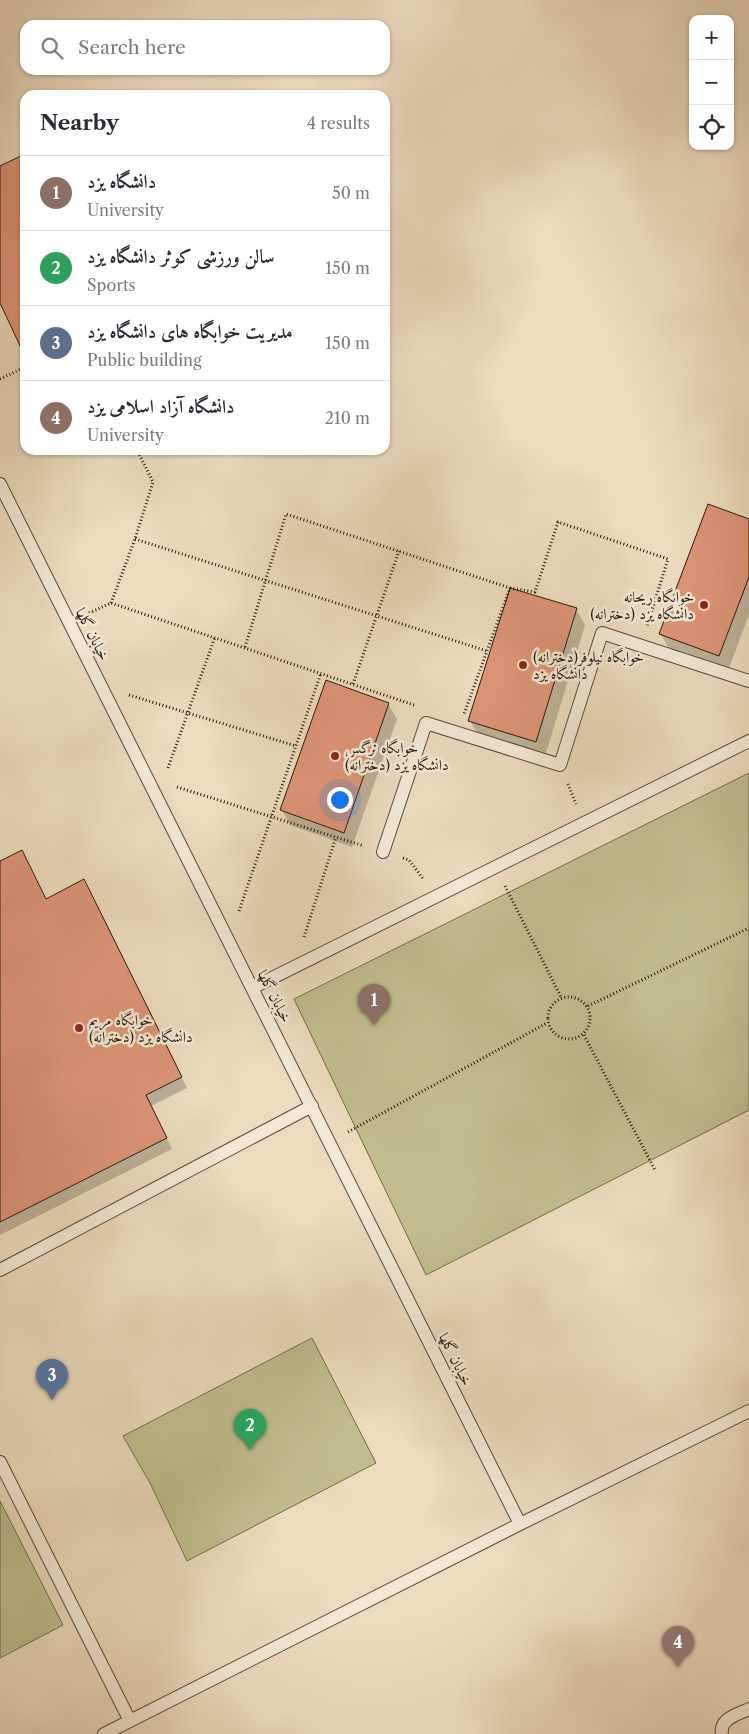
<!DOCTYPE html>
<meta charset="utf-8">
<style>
:root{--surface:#fff;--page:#f7f7f7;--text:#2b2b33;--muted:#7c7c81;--line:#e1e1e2;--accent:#0f766e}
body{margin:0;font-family:"Libre Caslon Text",Amiri,serif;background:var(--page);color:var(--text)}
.controls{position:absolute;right:15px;top:15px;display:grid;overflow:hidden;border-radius:10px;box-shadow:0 1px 4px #0004}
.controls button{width:45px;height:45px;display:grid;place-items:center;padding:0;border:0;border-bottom:1px solid var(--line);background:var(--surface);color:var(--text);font:25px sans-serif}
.you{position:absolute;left:339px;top:799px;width:18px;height:18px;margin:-12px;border:4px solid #fff;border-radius:50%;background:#1a73e8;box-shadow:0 0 0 8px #1a73e833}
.badge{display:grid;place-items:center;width:32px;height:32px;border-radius:50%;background:var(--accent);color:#fff;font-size:16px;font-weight:700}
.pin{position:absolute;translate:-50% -41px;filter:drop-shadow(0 1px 2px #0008)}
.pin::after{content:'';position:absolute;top:26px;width:18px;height:15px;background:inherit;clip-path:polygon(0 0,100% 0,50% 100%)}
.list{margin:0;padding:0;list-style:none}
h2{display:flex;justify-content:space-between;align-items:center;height:65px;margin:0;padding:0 20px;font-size:21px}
h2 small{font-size:16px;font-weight:400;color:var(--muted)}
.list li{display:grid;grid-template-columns:32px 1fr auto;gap:15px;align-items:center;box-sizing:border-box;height:75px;padding:0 20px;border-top:1px solid var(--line)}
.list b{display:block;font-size:19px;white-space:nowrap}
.list p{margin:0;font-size:16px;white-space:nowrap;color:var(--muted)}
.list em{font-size:16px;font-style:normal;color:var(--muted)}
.icon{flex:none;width:28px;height:28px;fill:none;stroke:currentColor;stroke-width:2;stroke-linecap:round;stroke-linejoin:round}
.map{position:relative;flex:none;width:749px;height:1734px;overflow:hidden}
.search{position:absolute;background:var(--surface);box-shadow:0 1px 4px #0004;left:20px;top:20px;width:370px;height:55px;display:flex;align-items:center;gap:12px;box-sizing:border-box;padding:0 18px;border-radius:15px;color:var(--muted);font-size:19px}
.panel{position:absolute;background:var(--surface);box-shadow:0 1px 4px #0004;left:20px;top:90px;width:370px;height:365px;border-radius:15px}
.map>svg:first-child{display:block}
.green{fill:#c0be8c;stroke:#746c4d}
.shadow{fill:#0003}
.building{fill:#dd9476;stroke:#271b0e}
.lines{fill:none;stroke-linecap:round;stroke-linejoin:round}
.service-casing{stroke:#584b3a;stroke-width:14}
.path{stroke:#271b0e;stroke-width:3;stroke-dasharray:1 2.5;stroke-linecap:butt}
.service{stroke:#f3e8d5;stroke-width:12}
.poi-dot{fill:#8f2418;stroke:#f3e8d5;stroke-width:2}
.labels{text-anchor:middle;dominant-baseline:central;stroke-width:5;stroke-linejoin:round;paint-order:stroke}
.poi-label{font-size:15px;fill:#271b0e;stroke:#f3e8d5;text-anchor:start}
.street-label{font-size:15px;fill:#271b0e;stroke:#f3e8d5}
</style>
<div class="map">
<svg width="749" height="1734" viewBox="0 0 749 1734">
<rect width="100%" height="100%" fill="#ecdbbf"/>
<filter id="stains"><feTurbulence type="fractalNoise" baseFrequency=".004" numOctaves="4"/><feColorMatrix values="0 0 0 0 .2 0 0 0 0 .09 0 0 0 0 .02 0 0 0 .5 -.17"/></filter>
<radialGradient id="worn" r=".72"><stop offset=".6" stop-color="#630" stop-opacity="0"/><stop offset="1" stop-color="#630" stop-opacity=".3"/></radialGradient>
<path class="green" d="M749,773V1110L426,1275L294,999Z
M312,1338L376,1463L187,1561L150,1483L123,1436Z
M0,1501L63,1625L0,1658Z"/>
<path class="shadow" d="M749,520V614L728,671L669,649L661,634Z
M576,609L585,625L545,756L479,736L470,721Z
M388,704L397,719L352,847L290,825L282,810Z
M0,863L46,900L90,891L187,1088L151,1106L172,1149L0,1235Z"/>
<path class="building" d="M25,154V348L22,350L0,303V166Z
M708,504L749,519V577L719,656L659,634Z
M510,588L577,608L536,742L468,721Z
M326,680L389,703L344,833L280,810Z
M22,850L46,899L84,879L182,1077L146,1095L167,1138L0,1222V861Z"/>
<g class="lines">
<g class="service-casing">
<path id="service" d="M0,484L520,1524
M383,852L426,723L560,765L602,633L749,681
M252,988L749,741
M0,1270L312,1106
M0,1462L130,1721
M104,1734L520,1524L749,1411
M722,1734C719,1719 738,1714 749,1709"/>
</g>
<path class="path" d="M0,379L25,367
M135,539L487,651
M510,588L535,592L558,522L668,559L647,626
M111,603L135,539L153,482L137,450
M89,613L111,603L414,705
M245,647L286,514L510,588L464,714
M353,684L399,551
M129,695L296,746
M168,768L215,637
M568,784L576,804
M177,787L364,846
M403,858L409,860L424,880
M505,886L561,997
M239,911L321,673
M304,937L336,837
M548 1018a21 21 0 1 1 42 0a21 21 0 1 1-42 0Z
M588,1006L749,928
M584,1035L655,1170
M348,1132L547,1023"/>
<use href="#service" class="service"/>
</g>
<g class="poi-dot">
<circle cx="704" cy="605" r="5"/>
<circle cx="523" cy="665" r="5"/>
<circle cx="335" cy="756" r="5"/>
<circle cx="79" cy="1028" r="5"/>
</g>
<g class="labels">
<g class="poi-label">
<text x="694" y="596" text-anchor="end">خوابگاه ریحانه<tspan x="694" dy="17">(دخترانه) دانشگاه یزد</tspan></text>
<text x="533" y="656">خوابگاه نیلوفر(دخترانه)<tspan x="533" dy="17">دانشگاه یزد</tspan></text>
<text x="345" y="747">خوابگاه نرگس<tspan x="345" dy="17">(دخترانه) دانشگاه یزد</tspan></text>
<text x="89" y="1019">خوابگاه مریم<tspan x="89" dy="17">(دخترانه) دانشگاه یزد</tspan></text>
</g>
<g class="street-label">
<text transform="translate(93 634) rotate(63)">خیابان گلها</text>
<text transform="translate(275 996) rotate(63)">خیابان گلها</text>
<text transform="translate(456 1359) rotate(64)">خیابان گلها</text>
</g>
</g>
<rect width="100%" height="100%" filter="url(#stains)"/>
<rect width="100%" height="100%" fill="url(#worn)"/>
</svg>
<div class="controls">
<button>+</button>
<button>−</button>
<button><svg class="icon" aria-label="locate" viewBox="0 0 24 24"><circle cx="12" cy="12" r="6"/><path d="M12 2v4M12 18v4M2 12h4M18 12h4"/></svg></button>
</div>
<div class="you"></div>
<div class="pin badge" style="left:374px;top:1025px;background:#8d6e63">1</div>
<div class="pin badge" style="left:250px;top:1450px;background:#2e9e5b">2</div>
<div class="pin badge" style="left:52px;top:1400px;background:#5c6f8a">3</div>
<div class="pin badge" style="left:678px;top:1667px;background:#8d6e63">4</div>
<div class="search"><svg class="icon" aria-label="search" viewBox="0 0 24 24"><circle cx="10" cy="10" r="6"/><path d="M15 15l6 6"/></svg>Search here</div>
<section class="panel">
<h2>Nearby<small>4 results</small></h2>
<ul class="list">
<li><span class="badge" style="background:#8d6e63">1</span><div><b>دانشگاه یزد</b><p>University</p></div><em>50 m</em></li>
<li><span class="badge" style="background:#2e9e5b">2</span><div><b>سالن ورزشی کوثر دانشگاه یزد</b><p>Sports</p></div><em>150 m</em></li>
<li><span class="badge" style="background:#5c6f8a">3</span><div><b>مدیریت خوابگاه های دانشگاه یزد</b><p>Public building</p></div><em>150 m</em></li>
<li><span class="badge" style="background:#8d6e63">4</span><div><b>دانشگاه آزاد اسلامی یزد</b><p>University</p></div><em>210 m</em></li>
</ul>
</section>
</div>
